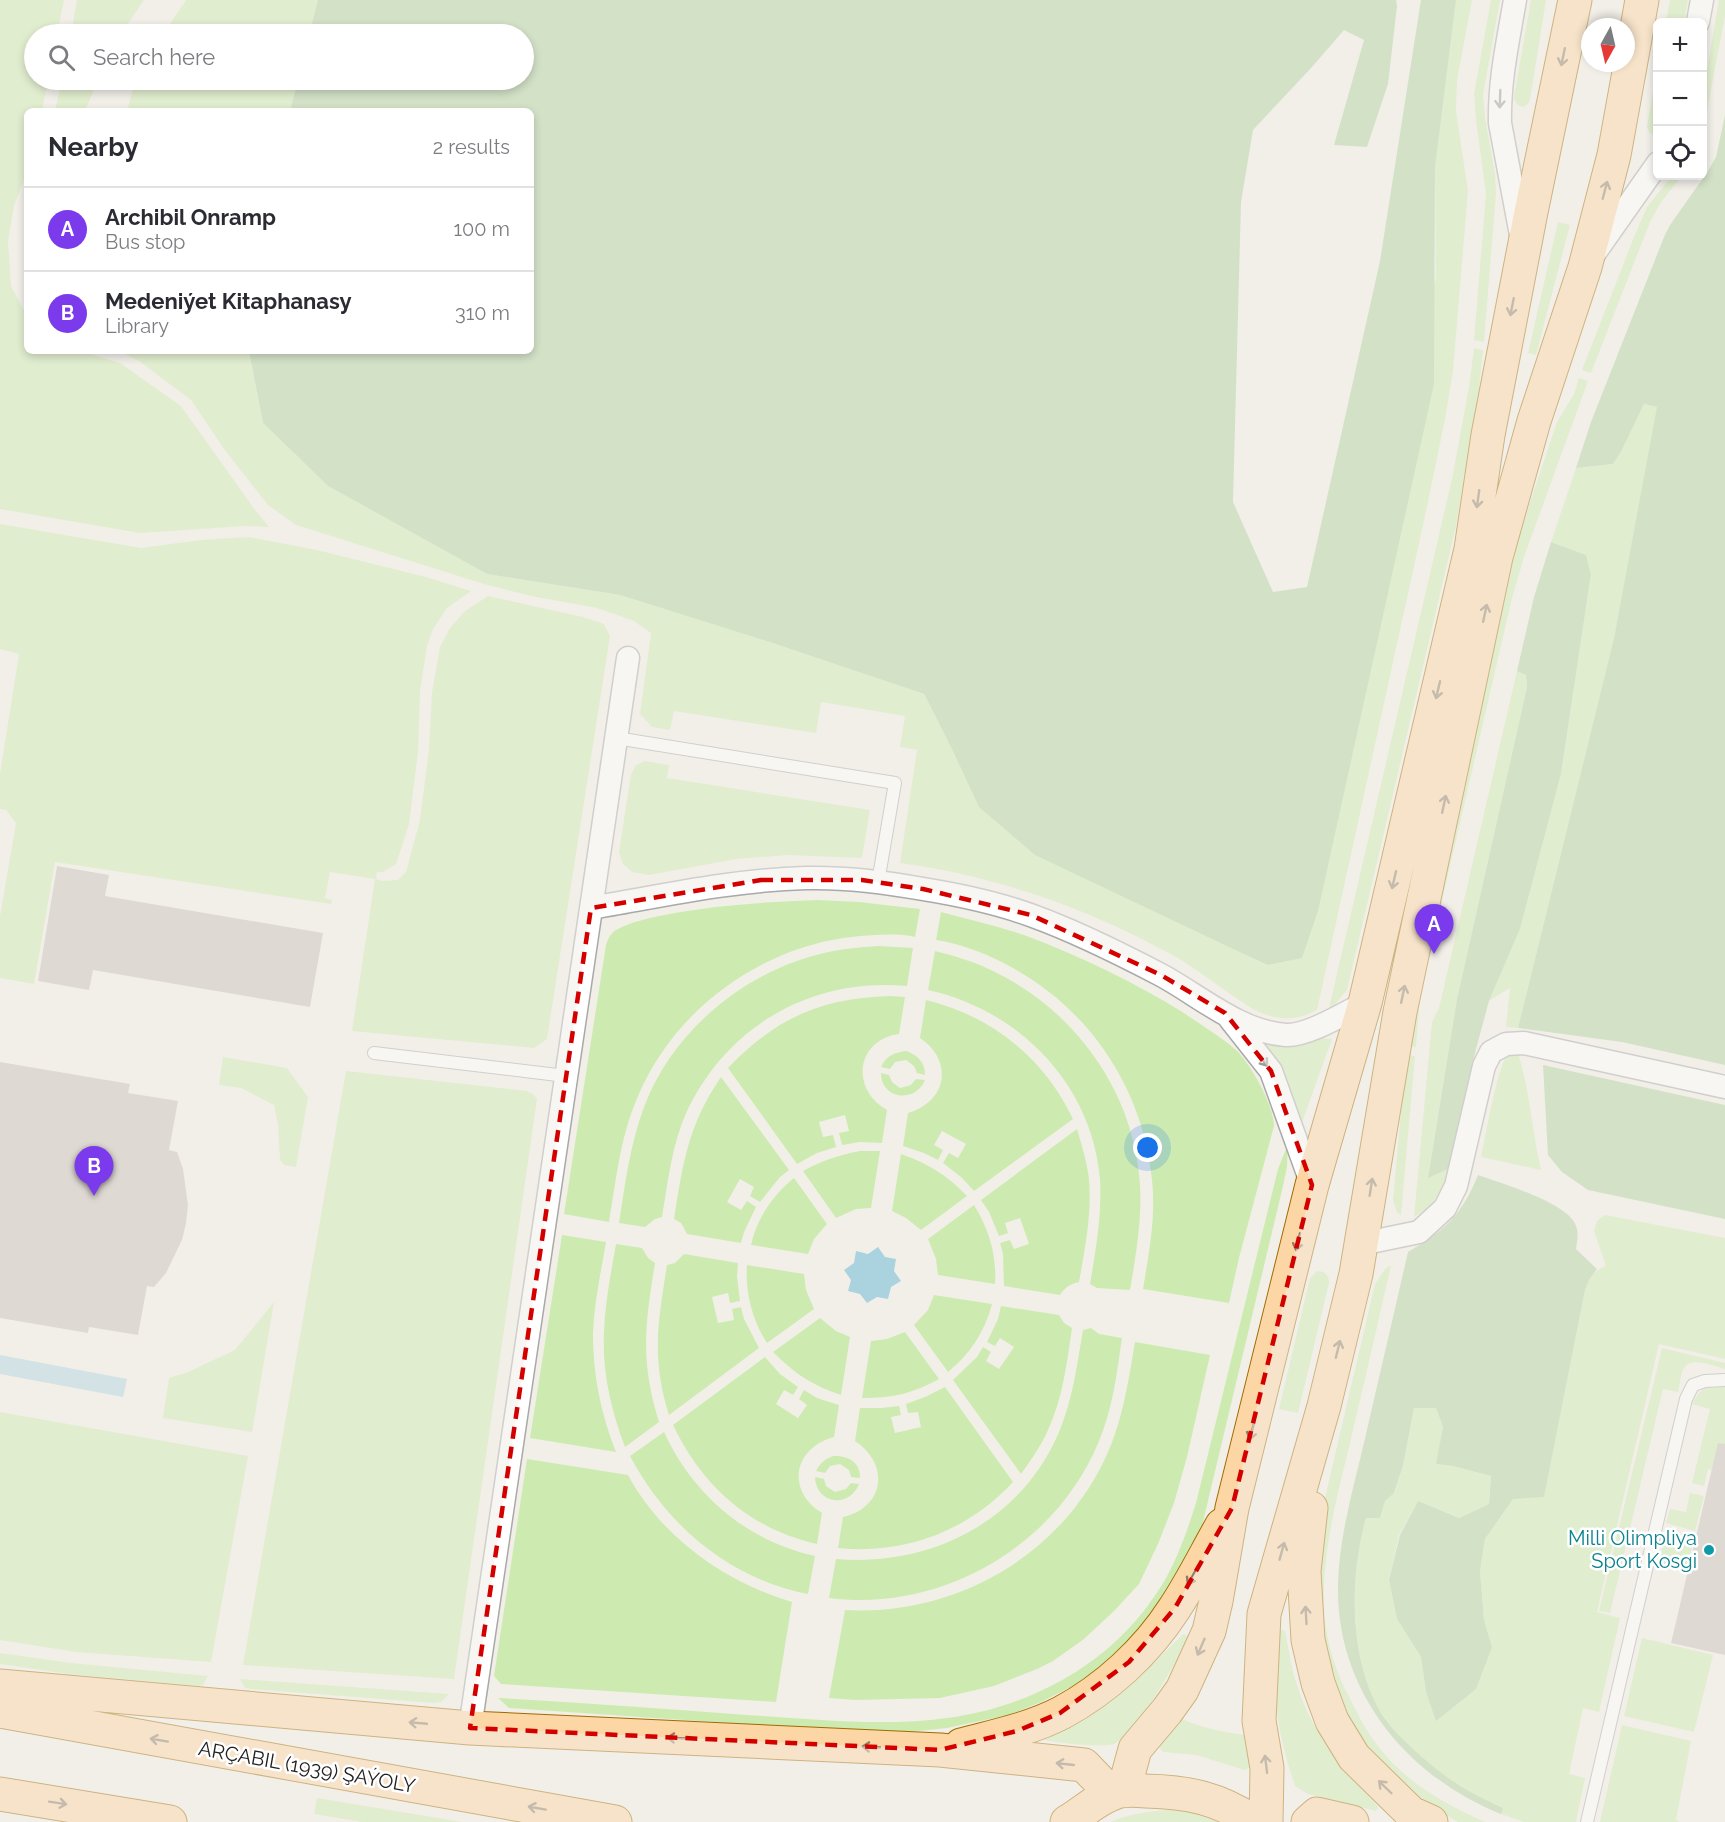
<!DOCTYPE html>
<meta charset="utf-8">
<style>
:root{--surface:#fff;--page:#f7f7f7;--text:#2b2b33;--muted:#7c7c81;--line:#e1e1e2;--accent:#7c3aed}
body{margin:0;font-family:Raleway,sans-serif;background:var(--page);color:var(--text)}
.controls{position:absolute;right:18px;top:18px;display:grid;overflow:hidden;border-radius:9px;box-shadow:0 3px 9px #0003}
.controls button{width:54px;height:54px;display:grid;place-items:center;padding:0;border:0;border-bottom:2px solid var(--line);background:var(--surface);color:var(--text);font:30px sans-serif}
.compass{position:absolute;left:1581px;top:18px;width:54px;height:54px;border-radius:50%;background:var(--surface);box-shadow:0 3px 9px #0003;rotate:188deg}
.you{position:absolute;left:1148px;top:1148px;width:21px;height:21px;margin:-15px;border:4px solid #fff;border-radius:50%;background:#1a73e8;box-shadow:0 0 0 9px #1a73e833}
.badge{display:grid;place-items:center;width:39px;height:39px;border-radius:50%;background:var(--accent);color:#fff;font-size:20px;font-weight:700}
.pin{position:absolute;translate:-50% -50px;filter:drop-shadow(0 2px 3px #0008)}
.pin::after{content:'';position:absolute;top:32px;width:21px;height:18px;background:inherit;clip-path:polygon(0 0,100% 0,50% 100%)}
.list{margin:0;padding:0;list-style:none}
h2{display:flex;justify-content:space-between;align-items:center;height:78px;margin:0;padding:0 24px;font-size:26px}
h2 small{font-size:20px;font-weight:400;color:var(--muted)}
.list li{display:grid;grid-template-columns:39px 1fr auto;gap:18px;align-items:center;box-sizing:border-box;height:84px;padding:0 24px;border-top:2px solid var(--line)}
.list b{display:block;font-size:22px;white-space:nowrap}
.list p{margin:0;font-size:20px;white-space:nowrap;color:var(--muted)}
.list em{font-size:20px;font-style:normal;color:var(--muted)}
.icon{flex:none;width:33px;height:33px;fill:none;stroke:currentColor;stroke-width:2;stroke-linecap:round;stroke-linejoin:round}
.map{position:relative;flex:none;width:1725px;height:1822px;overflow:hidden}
.search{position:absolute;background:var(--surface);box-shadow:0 3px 9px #0003;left:24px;top:24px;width:510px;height:66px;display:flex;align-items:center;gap:15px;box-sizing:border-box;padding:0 21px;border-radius:33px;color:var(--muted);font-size:22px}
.panel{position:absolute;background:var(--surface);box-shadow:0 3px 9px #0003;left:24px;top:108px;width:510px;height:246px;border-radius:9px}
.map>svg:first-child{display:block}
.grass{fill:#cdebb0}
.forest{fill:#add19e}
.water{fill:#aad3df}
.building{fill:#c7bfb8}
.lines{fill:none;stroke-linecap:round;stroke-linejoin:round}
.lane-casing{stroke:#a9a9a9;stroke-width:14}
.street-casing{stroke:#a9a9a9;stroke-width:25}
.primary-casing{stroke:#a06b00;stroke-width:35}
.lane{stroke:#fff;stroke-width:12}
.street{stroke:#fff;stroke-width:22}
.primary{stroke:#fcd6a4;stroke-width:33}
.oneway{stroke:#8f7c63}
.oneway2{stroke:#9c9c9c}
.marked{fill:none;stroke:#d40000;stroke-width:4.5;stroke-dasharray:12 8;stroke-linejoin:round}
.culture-dot{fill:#0f9aa8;stroke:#fff;stroke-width:2}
.labels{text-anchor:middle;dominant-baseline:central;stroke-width:5;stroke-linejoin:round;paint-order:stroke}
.culture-label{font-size:20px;fill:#0d838f;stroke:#fff;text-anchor:end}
.street-label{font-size:20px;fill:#222;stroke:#fff}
</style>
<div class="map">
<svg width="1725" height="1822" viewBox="0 0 1725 1822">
<rect width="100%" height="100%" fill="#f2efe9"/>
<path class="grass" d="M0,0H64L57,34H34V80H48L42,111H27V171L14,206L8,241L11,286L27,316V351H81L120,363L181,406L255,510L269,527L246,526L140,533L0,509Z
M77,0H144L121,34H71Z
M186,0H318L309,34H163Z
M1456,0H1472L1457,80L1456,111L1468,191L1453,371L1445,419L1428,502L1317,1010C1294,1023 1270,1020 1248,1006C1224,990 1201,972 1176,957C1090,909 997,876 900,863L917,750L900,747L905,716L821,702L816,733L674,711L670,730L652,727L640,714L651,633L634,621L597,608L531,596L484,584L296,525L268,505L224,449L191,400L139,361L119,351H249L263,423L328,486L487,574L620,595L777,644L924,694L952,749L1190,927L1266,965L1436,278L1435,168Z
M1491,0H1500L1483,95L1485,117L1495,174L1496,193L1484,342L1474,340L1486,194L1476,120L1474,94Z
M1531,0H1546L1530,100L1528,104L1523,107C1517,105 1515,103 1514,97Z
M1670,0H1688L1684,22H1666Z
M1719,0H1725V16L1703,132V93Z
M1657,68L1658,135L1657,136C1650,134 1648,132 1647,126Z
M62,80H98L85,111H55Z
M138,80H298L290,111H127L132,92Z
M1672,176H1682L1661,202L1650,222L1591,373L1582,370L1634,237L1647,207Z
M1558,222L1570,225L1536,355L1528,353Z
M1474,348L1483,350L1479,389L1456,526L1347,990L1332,1008H1329L1452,479L1469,387Z
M1579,378L1588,381L1524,557L1512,598L1420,996L1416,1047L1407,1046L1503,596L1519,535L1557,422L1574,394Z
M1644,404L1658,407L1614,638L1518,1028L1506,1027L1510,988L1489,1001L1520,929L1561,774L1591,574L1586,555L1551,542L1576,468L1613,464L1621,452Z
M0,524L141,548L201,540L249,537L317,550L426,577L471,591L447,608L433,629L427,646L420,691L418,752L409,824L396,864L383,872H377L376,879L382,881L398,880L406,872L420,820L429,749L432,692L440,647L450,628L465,611L488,596L583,617L604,624L610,636L547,1039L534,1048L352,1031L375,879L330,872L325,898L332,900L331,904L55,862L34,984L0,978V916L16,823L6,810L0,809V774L19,654L0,649Z
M1517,671L1526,675L1527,687L1457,999L1428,1177L1450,1168C1442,1189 1435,1206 1414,1217L1432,1022L1439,1008Z
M645,761L669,765L667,778L870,810L862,858L787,855L736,859L649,875L632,872L623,864L619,852L631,774L636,765Z
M817,900L859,902L920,909L915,937C898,933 878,935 860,936C763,944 672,1010 636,1101C620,1139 616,1181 609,1222L564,1214L606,945C608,939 610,934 616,930C630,922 649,918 664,915C715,905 766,902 817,900Z
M941,912C968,919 997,926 1024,935C1080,956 1134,982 1184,1013C1201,1025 1220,1036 1236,1050C1251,1064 1274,1106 1274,1126L1239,1258L1229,1303L1143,1289C1149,1253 1156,1217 1152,1180C1143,1090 1092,1012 1013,968C990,955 963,944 936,940Z
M879,946L913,948L907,986C813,977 728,1025 687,1111C672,1144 668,1181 662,1217L655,1219L645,1227L619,1223C625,1184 630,1145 644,1107C672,1032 743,973 820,954C840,949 859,947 879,946Z
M935,951C955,956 976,962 995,972C1076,1011 1135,1094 1140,1185C1142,1220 1136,1255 1130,1290L1097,1288L1090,1284C1096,1249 1102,1215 1100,1179C1092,1084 1019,1010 928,990Z
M890,996L905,997L899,1034C856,1040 850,1089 887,1110L882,1143L860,1142L842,1145L839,1133L849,1131L845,1115L819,1122L823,1137L833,1135L836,1147L817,1153L797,1164L728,1068C776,1018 821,998 890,996Z
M926,1000C992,1016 1044,1058 1073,1119L974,1191L961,1177L943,1163L949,1153L958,1158L966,1144L942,1131L934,1145L943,1150L938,1160L924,1153L903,1146L908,1113C947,1102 954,1061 920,1038Z
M1250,1033L1332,1039L1300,1128Z
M907,1051C918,1056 925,1062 925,1075L917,1073L914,1066L906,1060L895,1062L890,1069L881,1067C886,1056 895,1052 907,1051Z
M1509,1052L1518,1053C1530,1091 1532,1131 1541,1170L1481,1157C1486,1136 1497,1065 1509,1052Z
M1406,1055L1415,1056L1401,1215L1397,1212L1393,1200Z
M223,1057L287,1068L308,1097L296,1167L284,1165L280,1160L278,1124L274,1105L241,1088L219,1085Z
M346,1071L527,1091L533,1094L537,1099L454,1679L243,1665Z
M881,1073L889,1075L892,1082L900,1088L911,1085L916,1079L925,1080C915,1104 881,1099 881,1073Z
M721,1077L789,1170L780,1177L760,1202L750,1196L754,1187L740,1179L727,1202L741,1210L747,1201L756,1207L744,1232L741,1243L687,1234L681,1223L674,1219C683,1163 688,1125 721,1077Z
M1077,1129C1082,1146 1087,1162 1089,1179C1092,1214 1085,1248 1079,1282C1070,1284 1065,1287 1060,1295L1004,1286L1003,1254L1000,1243L1010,1240L1014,1249L1029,1244L1020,1218L1005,1223L1008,1233L999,1236L989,1212L981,1200Z
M1288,1144L1287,1167L1283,1186L1202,1526L1190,1556L1141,1631L1091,1677L1041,1702L1009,1715L947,1728L919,1731L871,1733L509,1708L498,1698C581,1703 664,1709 747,1715C813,1719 882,1727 947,1718C1030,1707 1109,1665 1156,1594C1175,1567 1186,1534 1196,1503L1278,1169Z
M860,1151H880L871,1208L856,1209L836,1218L803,1171C821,1161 839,1155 860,1151Z
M901,1154C929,1164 947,1175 967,1196L921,1230L906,1218L892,1211Z
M794,1178L827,1224L814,1239L808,1254L751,1245C757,1218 773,1195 794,1178Z
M974,1205C989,1229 997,1256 995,1284L938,1275L936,1259L928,1239Z
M1605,1215L1725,1238V1359L1659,1344L1597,1612L1620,1618L1599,1712L1583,1708L1569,1774L1585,1778L1576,1822H1524L1501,1814L1502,1807C1489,1801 1474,1795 1462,1787C1441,1775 1393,1734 1381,1713C1349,1656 1349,1579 1366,1518H1380L1385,1501L1395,1492L1403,1466L1414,1408H1436L1443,1427L1437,1464L1453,1466L1491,1476L1489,1504L1459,1518L1418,1501L1399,1535L1389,1580L1397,1619L1421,1657L1426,1692L1437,1720L1492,1647L1484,1620L1480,1571L1485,1539L1513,1499L1544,1496L1585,1290C1590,1278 1593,1271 1606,1266L1594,1231L1597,1221Z
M562,1235L606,1242C601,1272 594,1303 593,1334C593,1376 601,1414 616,1452L530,1438Z
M616,1244L642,1248L648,1258L655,1263C645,1325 640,1360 659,1422L625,1447C611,1410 602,1372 604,1332C605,1302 611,1273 616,1244Z
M684,1254L738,1263L737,1276L740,1301L730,1303L728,1293L712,1297L718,1323L734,1320L732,1309L741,1307L744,1319L759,1348L669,1415C651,1358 658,1322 667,1265L675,1263Z
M747,1265L804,1274L806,1290L814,1309L767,1343C752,1320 745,1292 747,1265Z
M1391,1265C1378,1324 1364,1383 1350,1443C1337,1497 1322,1552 1324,1608C1325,1637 1334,1666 1346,1691C1356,1710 1365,1730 1378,1746C1405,1782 1445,1804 1485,1822H1458L1415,1797L1381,1767L1343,1710L1314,1632L1321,1515L1375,1284L1385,1269Z
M1317,1271C1325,1271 1329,1275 1329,1283L1298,1413L1279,1409L1310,1278Z
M934,1295L992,1304C985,1332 969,1355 948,1372L914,1325L928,1310Z
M274,1302L252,1432L163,1418L169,1378L188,1372L235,1350Z
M1001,1306L1059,1315L1064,1323L1072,1328C1067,1362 1063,1398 1048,1430C1041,1446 1031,1460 1021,1474L953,1380L977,1357L983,1347L991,1352L986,1361L999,1369L1014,1347L1000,1338L995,1346L987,1342L998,1319Z
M820,1318L836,1331L850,1337L841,1395C812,1385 795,1374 773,1352Z
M1091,1328L1099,1334L1122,1338C1117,1372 1113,1408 1099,1441C1057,1545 942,1613 829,1598L836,1559C930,1567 1021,1522 1059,1432C1073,1399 1077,1364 1083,1330Z
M905,1332L939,1379C912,1394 892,1398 862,1398L871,1341L887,1339Z
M1135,1342L1210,1355L1187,1457L1174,1503L1158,1544L1139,1584L1114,1611L1084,1639L1053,1661L1037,1669L994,1686L940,1698L855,1700L829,1698L845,1610C959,1616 1068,1552 1111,1445C1124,1412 1129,1377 1135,1342Z
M1662,1348L1725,1363V1369C1714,1366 1691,1356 1684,1368C1680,1375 1680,1385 1678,1392L1663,1389L1610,1613L1599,1611Z
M765,1357L780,1374L798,1387L793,1395L784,1390L776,1404L798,1418L807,1405L799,1399L804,1390L817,1398L839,1405L834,1437C793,1448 786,1491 822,1513L817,1544C750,1529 702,1486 673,1425Z
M1719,1385L1725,1387V1473L1708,1469L1704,1486L1692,1483L1710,1409L1692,1404C1699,1391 1704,1386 1719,1385Z
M945,1387L1013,1482C968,1531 904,1555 838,1548L843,1517C885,1507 890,1464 855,1441L860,1408H882L899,1406L901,1415L891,1417L895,1433L921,1427L918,1412L908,1413L906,1404L925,1397Z
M0,1412L248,1456L211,1662L76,1652L0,1640Z
M664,1432C693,1495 747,1541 815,1556L808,1594C730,1579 667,1526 630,1456Z
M833,1456C847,1455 861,1462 860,1478L851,1477L849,1470L840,1464L830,1466L825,1473L816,1471C820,1463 825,1459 833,1456Z
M527,1459L628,1475C662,1538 725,1582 792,1602L776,1702L501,1684L494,1676Z
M815,1477L824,1479L826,1486L835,1492L846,1489L851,1483L859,1484C849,1509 816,1504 815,1477Z
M1690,1493L1704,1496L1695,1531L1666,1523L1670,1509L1686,1512Z
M1665,1536L1693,1542L1686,1572L1658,1565Z
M1282,1630L1285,1631C1289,1649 1291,1668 1297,1685C1311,1731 1342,1770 1375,1803L1378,1807L1376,1811L1308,1794L1295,1786C1287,1762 1280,1737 1277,1712C1274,1685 1278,1657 1280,1631Z
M1183,1634L1188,1636V1639C1176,1663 1137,1733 1114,1744C1106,1748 1051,1743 1042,1739L1120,1693L1156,1661Z
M1642,1638L1713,1655L1694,1732L1624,1716Z
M0,1653L71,1663L208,1676L203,1685L198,1686L69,1674L0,1664Z
M240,1679L449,1694L441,1702L434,1703L251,1689L245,1688Z
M1182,1719C1203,1728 1222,1732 1245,1735L1250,1767L1245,1770L1196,1755L1163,1752L1158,1746Z
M1622,1725L1691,1741L1676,1820L1680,1822H1600Z
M317,1798L462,1822H362L314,1814Z
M1169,1810L1190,1812L1220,1822H1110C1129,1814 1148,1811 1169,1810Z"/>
<path class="forest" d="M318,0H1396L1397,6L1388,84L1367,147L1334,145L1364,40L1344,30L1312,67L1253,130L1241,202L1233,502L1273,592L1307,587L1380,261L1421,0H1456L1435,168L1434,384L1318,911L1302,958L1267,965L1035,855L979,807L952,749L924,694L776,644L620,595L487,574L328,486L263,423L249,351H531V111H290L298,80H524V34H309Z
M1725,115V1065L1622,1042L1518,1028L1614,638L1657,407L1644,404L1621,452L1613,464L1576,468L1591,422L1664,237L1670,225L1708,171L1716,157Z
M1551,542L1586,555L1591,574L1561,774L1520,929L1489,1001L1476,1049L1450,1168L1428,1178L1457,999L1527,687L1526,675L1517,671L1534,597Z
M1543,1065L1725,1105V1219L1588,1190L1562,1172L1548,1155Z
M1478,1175C1500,1183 1569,1203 1576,1226C1579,1233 1577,1242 1576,1249L1597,1269L1589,1280L1585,1290L1544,1497L1513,1499L1485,1539L1480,1571L1484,1620L1492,1647L1476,1689L1436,1721L1426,1692L1421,1657L1397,1619L1389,1580L1400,1535L1418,1501L1459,1518L1489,1504L1491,1476L1453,1466L1436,1464L1443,1427L1436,1408H1414L1403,1466L1394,1493L1385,1501L1380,1518H1366C1349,1579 1349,1658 1381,1713C1393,1734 1441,1775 1462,1787C1475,1795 1489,1801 1503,1808L1501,1814C1406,1776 1336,1690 1338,1585C1339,1534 1355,1483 1366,1434C1380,1373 1394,1313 1408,1252C1444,1231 1462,1215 1478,1175Z"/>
<path class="water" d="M878,1247L885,1257L896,1259L894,1271L901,1281L891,1287L888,1299L877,1297L867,1303L860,1294L848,1291L851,1280L844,1270L854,1263L856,1251L868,1254Z
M0,1355L127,1379L123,1397L0,1374Z"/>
<path class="building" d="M57,866L109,875L105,896L323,933L310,1007L93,970L89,990L38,981Z
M0,1062L130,1084L128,1093L178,1101L169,1150L177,1152L183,1169L188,1205L186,1223L182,1240L166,1273L154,1287L147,1286L138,1335L89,1327L88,1333L0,1318Z
M1718,1443L1725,1444V1655L1671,1643Z"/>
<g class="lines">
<g class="lane-casing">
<path id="lane" d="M616,738L895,783L878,882
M374,1053L566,1076
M1587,1822L1686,1399L1693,1385L1705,1381L1725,1380"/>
</g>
<g class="street-casing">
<path id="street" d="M1515,0C1508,41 1499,81 1500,123L1521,235
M1698,22L1702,0
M1594,254L1658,163
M591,908C662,896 733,880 806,878C845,877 885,882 923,889C960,895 998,903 1033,916C1077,932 1119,953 1161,975C1200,996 1240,1032 1286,1035C1308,1036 1345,1013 1365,1003
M1230,1019L1271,1071L1312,1185
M1361,1244L1419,1232L1445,1208L1456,1186L1484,1066L1491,1052L1506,1044L1524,1043L1725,1087
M470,1728L628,658"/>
</g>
<g class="primary-casing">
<path id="primary" d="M1311,1508L1304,1571L1308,1640L1318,1683L1332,1721L1354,1757L1411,1813L1431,1822
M0,1686L470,1728L940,1750L1084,1765L1112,1794
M0,1711L615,1822
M961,1745C995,1736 1030,1729 1061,1713C1106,1689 1147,1651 1174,1609C1192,1582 1206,1553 1222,1525
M1124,1790L1135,1749L1167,1711L1182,1690L1209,1631L1216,1601L1232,1508L1312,1185L1365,1003L1471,549L1488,435L1531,212L1575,0
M0,1794L170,1822
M1067,1822C1082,1813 1097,1799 1114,1793C1124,1789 1135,1790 1146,1791C1188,1792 1218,1798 1254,1822
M1266,1822L1267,1768L1259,1721L1264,1614L1324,1406L1356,1274L1400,1012L1496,557L1534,421L1585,267L1614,155L1642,0
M1308,1822L1317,1814L1352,1822"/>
</g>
<use href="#lane" class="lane"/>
<use href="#street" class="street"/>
<use href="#primary" class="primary"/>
</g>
<defs><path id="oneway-shaft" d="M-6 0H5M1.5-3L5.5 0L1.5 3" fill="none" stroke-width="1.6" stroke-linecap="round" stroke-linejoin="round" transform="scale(1.5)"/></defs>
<g class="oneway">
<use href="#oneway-shaft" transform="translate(1563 57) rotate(102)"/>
<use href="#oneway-shaft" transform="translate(1605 190) rotate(-75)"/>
<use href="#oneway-shaft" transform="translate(1512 307) rotate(101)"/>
<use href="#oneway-shaft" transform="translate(1478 499) rotate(98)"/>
<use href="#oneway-shaft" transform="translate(1485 613) rotate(-78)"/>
<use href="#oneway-shaft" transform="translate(1438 690) rotate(103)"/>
<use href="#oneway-shaft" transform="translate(1444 804) rotate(-78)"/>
<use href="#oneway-shaft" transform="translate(1394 880) rotate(103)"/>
<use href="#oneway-shaft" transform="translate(1403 994) rotate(-78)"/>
<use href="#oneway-shaft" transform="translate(1371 1187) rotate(-81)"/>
<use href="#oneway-shaft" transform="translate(1298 1242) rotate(103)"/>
<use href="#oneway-shaft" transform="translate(1338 1349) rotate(-76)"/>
<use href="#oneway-shaft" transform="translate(1252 1431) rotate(105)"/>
<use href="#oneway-shaft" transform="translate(1282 1551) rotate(-74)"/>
<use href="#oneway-shaft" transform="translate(1192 1577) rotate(119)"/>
<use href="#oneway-shaft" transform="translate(1306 1615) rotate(-93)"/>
<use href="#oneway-shaft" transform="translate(1201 1647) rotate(113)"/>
<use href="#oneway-shaft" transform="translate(418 1723) rotate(-175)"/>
<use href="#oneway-shaft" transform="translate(676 1738) rotate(-177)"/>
<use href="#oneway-shaft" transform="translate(159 1740) rotate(-170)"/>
<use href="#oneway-shaft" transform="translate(871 1747) rotate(-177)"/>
<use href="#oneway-shaft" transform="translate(1065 1764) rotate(-174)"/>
<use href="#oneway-shaft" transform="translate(1266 1764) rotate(-97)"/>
<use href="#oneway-shaft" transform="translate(1385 1787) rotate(-136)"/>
<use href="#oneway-shaft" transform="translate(58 1803) rotate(9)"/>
<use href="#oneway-shaft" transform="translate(537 1808) rotate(-170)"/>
</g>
<g class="oneway2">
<use href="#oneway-shaft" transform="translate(1500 99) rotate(92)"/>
<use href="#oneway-shaft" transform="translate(1262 1059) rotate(53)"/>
</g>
<path d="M0 0H1725V1822H0ZM761,880H862L923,889L1031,915L1161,975L1225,1013L1271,1071L1312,1185L1232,1508L1175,1608L1129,1662L1060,1713L1017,1731L940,1750L470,1728L591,908Z" fill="#f2efe9" fill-opacity=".55" fill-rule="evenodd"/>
<path class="marked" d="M761,880H862L923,889L1031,915L1161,975L1225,1013L1271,1071L1312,1185L1232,1508L1175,1608L1129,1662L1060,1713L1017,1731L940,1750L470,1728L591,908Z"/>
<circle class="culture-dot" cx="1709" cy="1550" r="6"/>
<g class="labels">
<g class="culture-label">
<text x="1697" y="1538">Milli Olimpliya<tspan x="1697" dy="23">Sport Kosgi</tspan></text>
</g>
<g class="street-label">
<text transform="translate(307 1767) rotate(10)">ARÇABIL (1939) ŞAÝOLY</text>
</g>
</g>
</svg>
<div class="controls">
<button>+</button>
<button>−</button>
<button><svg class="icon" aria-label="locate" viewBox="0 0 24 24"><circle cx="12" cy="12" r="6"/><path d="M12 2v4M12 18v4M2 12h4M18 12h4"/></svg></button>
</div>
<svg class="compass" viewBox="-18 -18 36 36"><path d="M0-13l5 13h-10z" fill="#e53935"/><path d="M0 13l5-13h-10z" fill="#7c7c81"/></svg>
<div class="you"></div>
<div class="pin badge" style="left:1434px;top:954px">A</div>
<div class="pin badge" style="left:94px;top:1196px">B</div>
<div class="search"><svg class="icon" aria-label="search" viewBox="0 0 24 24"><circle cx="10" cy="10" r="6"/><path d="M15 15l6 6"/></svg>Search here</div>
<section class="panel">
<h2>Nearby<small>2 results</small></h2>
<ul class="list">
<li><span class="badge">A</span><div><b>Archibil Onramp</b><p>Bus stop</p></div><em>100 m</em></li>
<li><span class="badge">B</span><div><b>Medeniýet Kitaphanasy</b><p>Library</p></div><em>310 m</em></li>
</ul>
</section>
</div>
